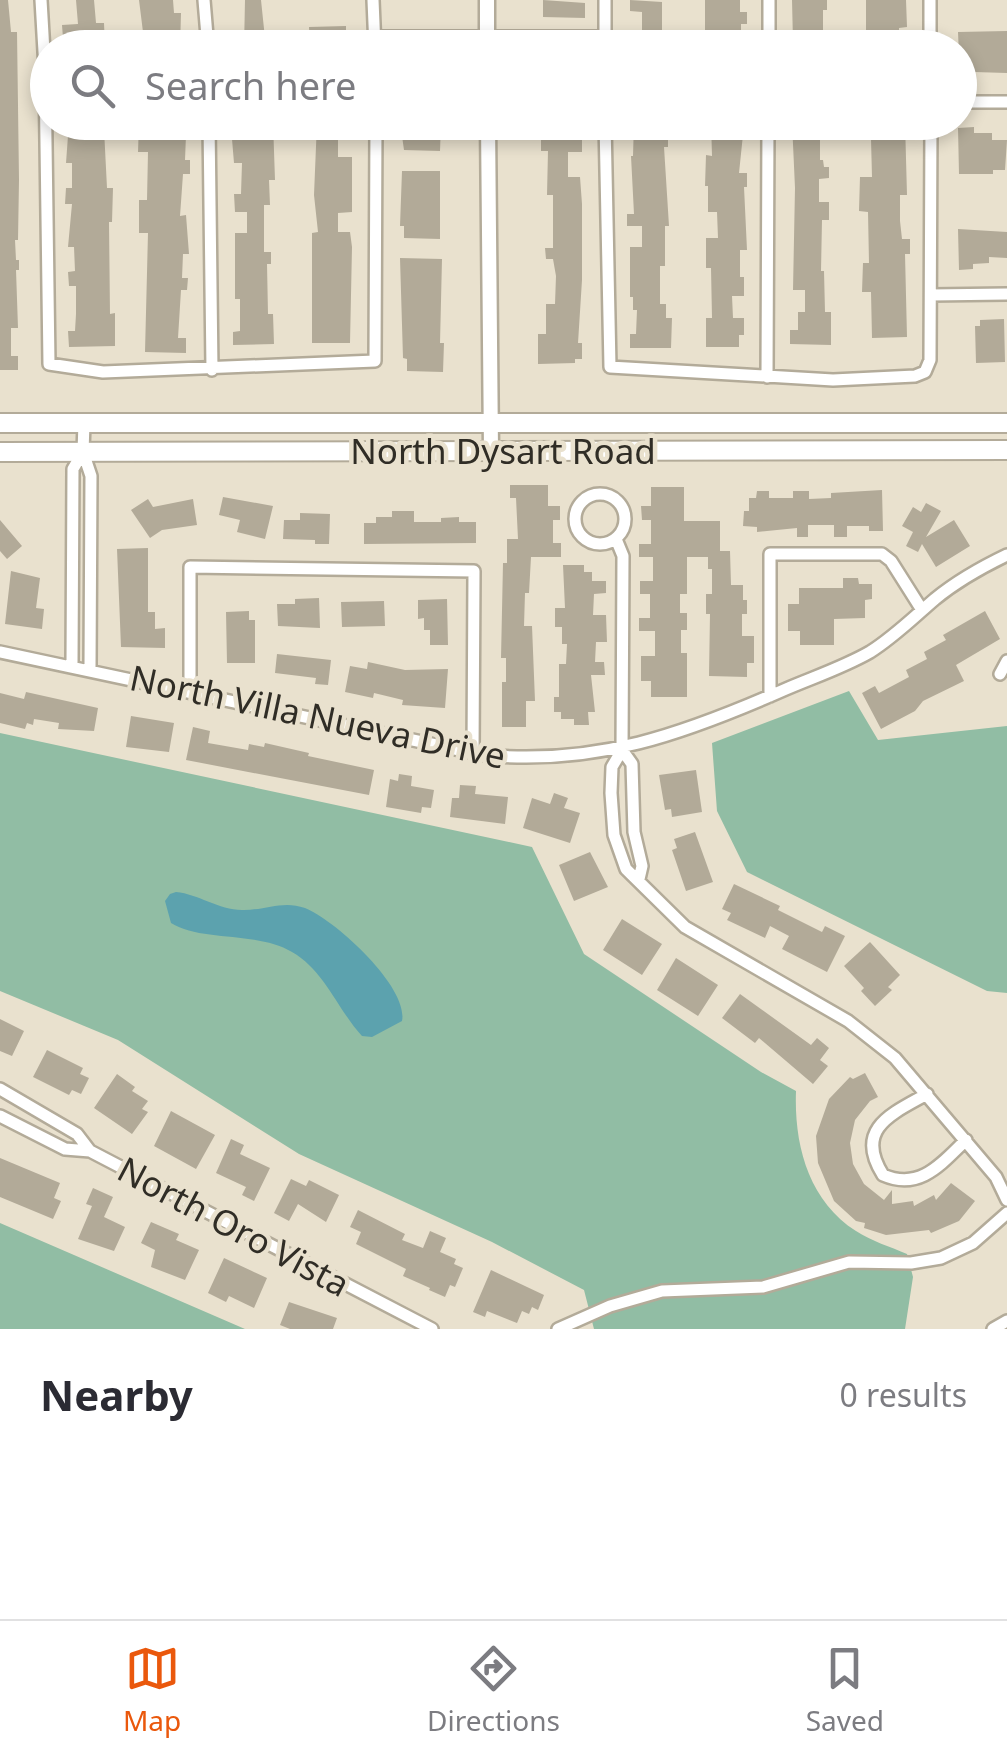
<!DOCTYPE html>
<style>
:root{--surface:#fff;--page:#f2f2f3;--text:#2b2b33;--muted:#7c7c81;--line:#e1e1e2;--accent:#ea580c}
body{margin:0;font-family:"Noto Sans",sans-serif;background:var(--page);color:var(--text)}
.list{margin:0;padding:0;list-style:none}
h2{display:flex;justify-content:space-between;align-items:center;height:130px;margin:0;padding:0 40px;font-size:42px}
h2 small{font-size:32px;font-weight:400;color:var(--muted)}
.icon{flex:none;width:55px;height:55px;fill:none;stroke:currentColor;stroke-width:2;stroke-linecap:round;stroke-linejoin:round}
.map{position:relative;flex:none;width:1007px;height:1329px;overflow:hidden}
.search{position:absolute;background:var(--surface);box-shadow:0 5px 15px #0003;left:30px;right:30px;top:30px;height:110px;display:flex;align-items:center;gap:25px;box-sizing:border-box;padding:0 35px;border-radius:55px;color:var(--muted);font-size:38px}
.sheet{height:290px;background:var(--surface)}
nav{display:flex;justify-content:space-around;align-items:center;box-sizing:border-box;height:140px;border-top:2px solid var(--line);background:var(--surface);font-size:28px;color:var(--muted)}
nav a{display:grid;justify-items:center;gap:5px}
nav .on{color:var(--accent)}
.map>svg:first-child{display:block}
.green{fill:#91bda4}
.water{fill:#5ca2ae}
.building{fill:#b2aa98}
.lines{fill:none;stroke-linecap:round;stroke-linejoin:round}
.minor-casing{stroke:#b3ab99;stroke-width:16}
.tertiary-casing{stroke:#b3ab99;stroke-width:19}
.primary-casing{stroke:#b3ab99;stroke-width:22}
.minor{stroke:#fff;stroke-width:11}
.tertiary{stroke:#fff;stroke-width:14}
.primary{stroke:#fff;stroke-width:18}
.labels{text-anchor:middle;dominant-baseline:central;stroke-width:9;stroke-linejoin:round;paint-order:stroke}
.street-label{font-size:35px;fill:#302d26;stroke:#e9e1ce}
</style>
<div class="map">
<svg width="1007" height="1329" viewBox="0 0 1007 1329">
<rect width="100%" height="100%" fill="#e9e1ce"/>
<path class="green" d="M849,691L878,740L1007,726V993L987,991L747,872L717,811L712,743Z
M0,733L532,847L584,954L761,1072L796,1091C794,1144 808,1200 856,1231C871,1241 891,1247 907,1254L913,1277L905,1329H594L584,1290L492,1242L299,1154L118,1040L0,991Z
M0,1223L245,1329H0Z"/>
<path class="water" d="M176,892C199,894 220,911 244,910C266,910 283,900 305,908C335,920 409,987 402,1021L372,1037L362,1036C338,1010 324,970 292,952C257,931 201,942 171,923L165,901L170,894Z"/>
<path class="building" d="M0,0H8L11,32H17L19,180L18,240H15L16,260H19V270H16L18,328H11V356H18V370H0Z
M76,0H94L96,23H104L105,48H71V38H63L62,25L78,24Z
M139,0H173L174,13H181L180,48H145Z
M245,0H261L266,48H244Z
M543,0L585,3V18L543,17Z
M630,0L662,2V36L669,37L668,48H634V36H642V12L630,11Z
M705,0H740V12H747V24H741V48H700V35H705Z
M792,0H827V10H823V48H804L805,42H793Z
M866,0H906L907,27L899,28V45L866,46Z
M346,26V48H310L309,27Z
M1007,31V73L974,72V78H960L958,32Z
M69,122H96V129H104L107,188H113L112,222H109L110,314L115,313V346L69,347L68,331H75L76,314V286H69L68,272L75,271L74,247H68L72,204H65L66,188H72V163H66Z
M139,122H180V135H186L185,160H190V174H183L180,216L186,215L189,254H183L182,278H188L187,290H181L178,338H186V353L145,352L148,233H139V200H147L148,152H138Z
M239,122H273L275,180H269L270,205H264V252H271V264H267L268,314H273L274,344L233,345V332L240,331V299H235V233H247V212H235L234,194H241L242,163H234L231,127L239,126Z
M317,122H338V157H352V212L338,213V232H350L352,247L350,343H312V233L318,232L314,195Z
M400,122L441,123L440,151L404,150Z
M541,122H575L574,138H582V152H568V177H580L582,204V280L578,343H582V359H575V363L538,364V334H546V304H555L556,276L553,259H546L545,248H553V195H547L548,151H541Z
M634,122H668V147H664L669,226H665V266H660V304H666V318H672L671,348H630V334H636L637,310H633V297H630V247H642V226H627V214H634L631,156H633Z
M711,122L744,125L739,173H747V187H744L747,250H740V277H744V296H732L733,318H744V335H739V347H706V318H712L711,268H706V238H718L717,212H708V186H705L706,155L712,156Z
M792,122H826L825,136H820V160H823L824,167H829V178L819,179V202H829V220H822L821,271H824L825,312H831V345L790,344V330H798V312H805V290H793L795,188Z
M880,122H905L907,195H900V221L902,239H910V254H905L907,337L872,338L871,292H862L863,263H869L868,212L859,211L860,177H872L871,139H879Z
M974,127V133H992V140H1007L1005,170H993V174H959L958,128Z
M402,171H440V239L404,238V226H400Z
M958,229L1007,232V258L989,257V263L973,264V269L959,270Z
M400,258L442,259L440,343H444L443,372L407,371V359L403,358Z
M1004,319L1005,362L976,363L975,326H980V320Z
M510,485H548V506H560V520H553V543H561V557H531L529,593H525L524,626H532L535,701H526V727H502V682H506V658H501L503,563H507V539H518L516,498H510Z
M651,487H684V521H720V551H730L731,585H743V600H747V614H742V636H754V663H747V677L709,676L710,614H706V594H712V569H708V557H687V594H680V613H687V630H681V653H687V697H651V681H641V656H655V631H639V618H650V594H640V581H653V557H639V544H651V520H642L641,506H651Z
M882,490L883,531H869V526H847V537H834V525H808V537H797V528L757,532V527L743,526L744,511H749V498H756L757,491H769V498H793V491H809V499L831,498V493Z
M223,497L273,506L265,539L237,532L240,520L219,515Z
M148,499L153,507L193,499L197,525L162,530L150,538L131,510Z
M926,503L941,511L926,537L954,520L970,546L936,567L922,544L918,552L906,546L913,532L902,526L913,507L921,512Z
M392,511H414V522H441V518L459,517V522H476V543L364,544V523H376V517H392Z
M300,513L330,514L329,544H315V540L283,539L284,520H300Z
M0,520L22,546L7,559L0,551Z
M148,548V612H155V629L165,628V648L121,647L117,549Z
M563,565H584V572H592V581H606V593L594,594L593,615H606L607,642H596L595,662H604L605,675H591L595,712H588L589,725H574V719H561V712H554V697H559V664H566L567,644H562V627H555V608H565Z
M11,571L40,578L36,608L44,609L42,629L5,624Z
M843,578H858L859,584H872V599L865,600V618L834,619V645H800V631H788V604H799V588H843Z
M319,598L320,628L278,626L277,604H295V599Z
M447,599L448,645H430V630H424V618L418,619V600Z
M384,601L385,626L342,627L341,602Z
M249,611V620H255V663H227L226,612Z
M985,611L1000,639L956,665L964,681L923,701L915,711L881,729L862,693L875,686L879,693L909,677L906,670L927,659L924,652L946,640L943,635Z
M277,654L331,660L328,685L315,684L316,678L275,673Z
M368,662L405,670L448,669L445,708L402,705L403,700L374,693L373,698L345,692L350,666L367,669Z
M26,692L98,708L94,731L58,729L59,723L34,719L33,725L27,723L25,729L0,723V693L24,699Z
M131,716L174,723L169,752L126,747Z
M193,727L210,731L208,743L248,750L249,744L264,747L265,743L309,753L308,756L374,770L369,795L186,760Z
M696,770L702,812L672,817L671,809L665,810L659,775Z
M399,774L412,776L411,786L434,790L431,808L422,807L421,813L386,807L390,779L398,781Z
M460,785L476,786L475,794L508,797L505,824L450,817L452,798H459Z
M554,793L568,798L564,808L580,813L570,843L523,828L532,798L550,804Z
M695,832L713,882L686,891L672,850L677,848L674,839Z
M590,852L608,887L574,901L559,865Z
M734,884L780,906L778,910L822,932L825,926L845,936L827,972L782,949L789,936L770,926L765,938L727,920L731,913L722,909Z
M622,919L662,944L642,975L603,950Z
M870,942L900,975L888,987L892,990L875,1006L861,991L864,988L844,966Z
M676,958L718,985L698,1016L657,990Z
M740,994L811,1045L817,1038L829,1048L820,1060L828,1066L813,1084L759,1038L755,1043L722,1018Z
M0,1019L24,1031L12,1056L0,1051Z
M47,1050L83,1068L80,1074L89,1078L81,1094L72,1090L69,1095L33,1077Z
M865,1073L878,1097L870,1101L855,1120L850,1143L853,1164L864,1184L884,1200L892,1190V1204L913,1201L914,1206L934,1195L936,1200L951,1183L975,1201L959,1221L931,1233L929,1230L886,1235L864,1228L865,1223L856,1221L834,1201L818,1163L816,1136L829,1099L850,1077L853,1079Z
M117,1074L135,1087L132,1091L148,1101L142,1109L148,1112L132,1134L94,1108Z
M171,1111L215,1135L196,1169L154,1146Z
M231,1139L244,1145L240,1154L270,1168L254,1201L242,1195L246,1187L216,1173Z
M0,1158L60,1183L54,1198L61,1201L53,1219L0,1197Z
M291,1179L306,1186L309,1180L339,1195L326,1222L298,1204L289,1221L274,1213Z
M93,1188L113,1197L104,1217L125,1227L114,1251L78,1239L92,1206L86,1204Z
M358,1210L405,1234L402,1240L423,1248L430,1231L446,1238L440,1252L456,1259L454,1264L463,1268L455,1287L450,1285L445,1297L429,1290L430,1288L403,1276L406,1269L356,1244L361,1232L350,1227Z
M151,1222L179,1234L176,1240L199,1250L185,1280L151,1267L155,1250L141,1243Z
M224,1258L267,1278L254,1308L229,1296L226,1302L208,1293Z
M491,1270L544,1295L538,1310L532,1307L529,1314L522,1311L517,1323L487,1311L485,1317L473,1312Z
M289,1302L337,1318L333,1329H290L280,1325Z"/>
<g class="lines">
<g class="minor-casing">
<path id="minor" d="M41,0L45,69L49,364L103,372L375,361L376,122
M204,0L208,48
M373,0L375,48
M605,0V48
M930,0V48
M375,37H605
M769,48V0
M960,102H1007
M209,122L212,370
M605,122L610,367L833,380L915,376L925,372L930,360L931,122
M931,295L1007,294
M767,377L768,122
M84,423L83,452L91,476L90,669
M575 519a25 25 0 1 1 50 0a25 25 0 1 1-50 0Z
M616,539L623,556L622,750L612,767L611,793L614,835L626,869L685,927L848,1021L895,1058L996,1177L1007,1200
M0,652L483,755C596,766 684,734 786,689C814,677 844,667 870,652C894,637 914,617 935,599C957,581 982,567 1007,555
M72,665L73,469L83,452
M1000,674L1007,661
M190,691V567L474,571L473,753
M770,696V554H882L891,561L922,610
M622,750L632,764L634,832L642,866L639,879
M0,1089L77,1134L90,1151
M927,1094C891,1114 854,1129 883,1175C920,1191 941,1164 966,1140
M0,1116L65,1149L90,1151L432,1329
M558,1329L610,1306L662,1291L763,1287L849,1262L911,1263L941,1258L973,1243L1007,1213
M993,1329L1007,1321"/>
</g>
<g class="tertiary-casing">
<path id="tertiary" d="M487,0V48
M488,122L491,450"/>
</g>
<g class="primary-casing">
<path id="primary" d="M0,423H1007
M0,452L1007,450"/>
</g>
<use href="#minor" class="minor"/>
<use href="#tertiary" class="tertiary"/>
<use href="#primary" class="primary"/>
</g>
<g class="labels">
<g class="street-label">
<text x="503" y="450">North Dysart Road</text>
<text transform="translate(318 716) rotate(12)">North Villa Nueva Drive</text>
<text transform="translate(234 1226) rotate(28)">North Oro Vista</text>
</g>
</g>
</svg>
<div class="search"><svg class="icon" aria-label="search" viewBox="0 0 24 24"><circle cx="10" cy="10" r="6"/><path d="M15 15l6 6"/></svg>Search here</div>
</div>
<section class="sheet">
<h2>Nearby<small>0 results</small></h2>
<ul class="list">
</ul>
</section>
<nav>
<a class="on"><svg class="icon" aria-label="map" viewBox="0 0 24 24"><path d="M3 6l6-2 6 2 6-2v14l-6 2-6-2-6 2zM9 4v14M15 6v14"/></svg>Map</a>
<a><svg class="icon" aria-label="directions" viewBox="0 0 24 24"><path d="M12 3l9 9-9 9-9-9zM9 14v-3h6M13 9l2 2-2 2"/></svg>Directions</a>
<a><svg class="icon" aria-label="saved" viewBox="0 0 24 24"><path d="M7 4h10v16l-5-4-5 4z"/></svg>Saved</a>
</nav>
